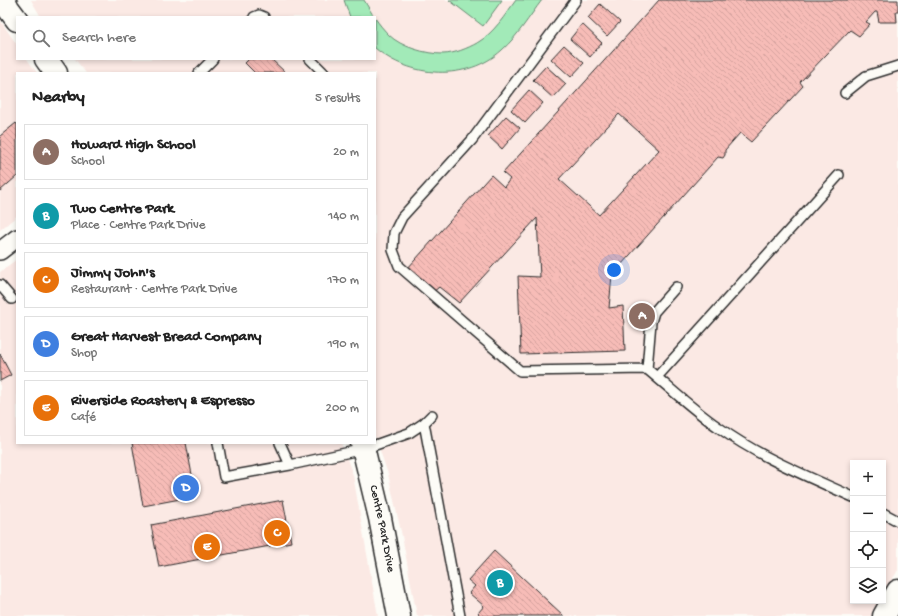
<!DOCTYPE html>
<meta charset="utf-8">
<style>
:root{--surface:#fff;--page:#f2f2f2;--text:#222;--muted:#767676;--line:#e0e0e0;--accent:#2563eb}
body{margin:0;font-family:"Gochi Hand",sans-serif;background:var(--page);color:var(--text)}
.controls{position:absolute;right:12px;bottom:12px;display:grid;overflow:hidden;border-radius:0px;box-shadow:0 2px 6px #0003}
.controls button{width:36px;height:36px;display:grid;place-items:center;padding:0;border:0;border-bottom:1px solid var(--line);background:var(--surface);color:var(--text);font:20px sans-serif}
.you{position:absolute;left:614px;top:270px;width:14px;height:14px;margin:-10px;border:3px solid #fff;border-radius:50%;background:#1a73e8;box-shadow:0 0 0 6px #1a73e833}
.badge{display:grid;place-items:center;width:26px;height:26px;border-radius:50%;background:var(--accent);color:#fff;font-size:13px;font-weight:700}
.pin{position:absolute;translate:-50% -50%;border:2px solid #fff;box-shadow:0 1px 4px #0006}
.list{margin:0;padding:0;list-style:none}
h2{display:flex;justify-content:space-between;align-items:center;height:52px;margin:0;padding:0 16px;font-size:17px}
h2 small{font-size:13px;font-weight:400;color:var(--muted)}
.list li{display:grid;grid-template-columns:26px 1fr auto;gap:12px;align-items:center;box-sizing:border-box;height:56px;margin:0 8px 8px;padding:0 8px;border:1px solid var(--line);border-radius:0px}
.list b{display:block;font-size:15px;white-space:nowrap}
.list p{margin:0;font-size:13px;white-space:nowrap;color:var(--muted)}
.list em{font-size:13px;font-style:normal;color:var(--muted)}
.icon{flex:none;width:22px;height:22px;fill:none;stroke:currentColor;stroke-width:2;stroke-linecap:round;stroke-linejoin:round}
.map{position:relative;flex:none;width:898px;height:616px;overflow:hidden}
.search{position:absolute;background:var(--surface);box-shadow:0 2px 6px #0003;left:16px;top:16px;width:360px;height:44px;display:flex;align-items:center;gap:10px;box-sizing:border-box;padding:0 14px;border-radius:0px;color:var(--muted);font-size:15px}
.panel{position:absolute;background:var(--surface);box-shadow:0 2px 6px #0003;left:16px;top:72px;width:360px;height:372px;border-radius:0px}
.map>svg:first-child{display:block}
.built{fill:#fbe9e4}
.garden{fill:#a2eab8;stroke:#668a72}
.building{fill:url(#building-back-hatch);stroke:#2b2b2b;fill-rule:evenodd}
.lines{fill:none;stroke-linecap:round;stroke-linejoin:round}
.lane-casing{stroke:#2b2b2b;stroke-width:12}
.street-casing{stroke:#2b2b2b;stroke-width:20}
.secondary-casing{stroke:#2b2b2b;stroke-width:25}
.lane{stroke:#fdfcf7;stroke-width:9}
.street{stroke:#fdfcf7;stroke-width:17}
.secondary{stroke:#fdfcf7;stroke-width:22}
.labels{text-anchor:middle;dominant-baseline:central;stroke-width:3;stroke-linejoin:round;paint-order:stroke}
.street-label{font-size:12px;fill:#2b2b2b;stroke:#fdfcf7}
</style>
<div class="map">
<svg width="898" height="616" viewBox="0 0 898 616">
<defs>
<pattern id="building-back-hatch" width="6" height="6" patternUnits="userSpaceOnUse"><rect width="6" height="6" fill="#f7bcb7"/><path d="M-1 5l2 2M0 0l6 6M5-1l2 2" fill="none" stroke="#d4a29e"/></pattern>
</defs>
<rect width="100%" height="100%" fill="#fdfcf7"/>
<filter id="ink" filterUnits="userSpaceOnUse"><feTurbulence type="fractalNoise" baseFrequency=".025" numOctaves="2"/><feDisplacementMap in="SourceGraphic" scale="8" xChannelSelector="R" yChannelSelector="G"/><feConvolveMatrix kernelMatrix="1 2 1 2 8 2 1 2 1" color-interpolation-filters="sRGB"/></filter>
<g filter="url(#ink)">
<path class="built" d="M31,0H898V570L883,595V463H853V601H880L871,616H417L402,536L388,474L375,436V73H86L75,59H375V17H41Z
M0,20L17,45V59H27L37,73H17V216L0,230Z
M17,259V443H341L353,475L378,616H0V272Z"/>
<path class="garden" d="M344,0H364L374,17H350Z
M449,0H502L483,26Z
M516,0H542C529,17 518,36 502,50C467,82 410,78 375,48V18C379,24 384,30 389,35C401,47 426,54 443,54C454,54 468,48 477,43C494,33 505,15 516,0Z"/>
<path class="building" d="M659,0H898V11H896L897,22H879L877,12H875L866,22L870,24L859,36L850,30L800,82L803,86L751,142L740,133L725,150V155L723,158L718,157L612,275L609,308L623,306L625,351L521,354L518,276L540,277L537,218L459,303L439,287L432,293L407,269L491,175L504,187L510,179L503,173ZM619,114L659,150L599,215L559,179Z
M600,4L620,22L607,36L588,18Z
M582,24L602,43L590,57L570,39Z
M564,45L584,63L571,77L551,59Z
M249,59H271L286,73H255L245,63Z
M546,66L566,84L553,98L533,80Z
M529,90L543,103L525,123L511,110Z
M506,116L520,128L502,149L488,136Z
M16,123L17,124V176L0,191V136Z
M0,354L11,375L0,381Z
M132,443H186L196,496L143,506Z
M283,500L291,542L159,567L151,525Z
M494,551L564,616H481L478,613L484,606L469,593L475,586L468,580Z"/>
<g class="lines">
<g class="lane-casing">
<path id="lane" d="M576,0L472,140L402,217L394,233L393,250L399,266L520,371L647,369C670,388 693,410 718,427C759,457 807,476 853,497
M254,17L259,15L264,17
M310,59L324,73
M199,73L213,59
M845,93L866,76L898,66
M0,285L12,299
M647,369L651,322L654,312L676,287
M657,377L839,175
M424,423L460,616
M218,443L224,477L290,465L364,449L409,433L424,423L432,415
M280,443L290,465
M883,513L898,521"/>
</g>
<g class="street-casing">
<path id="street" d="M0,251L17,238"/>
</g>
<g class="secondary-casing">
<g id="secondary">
<path d="M4,0L8,8L17,20"/>
<path d="M46,59L56,73"/>
<path id="s1" d="M362,443L380,518L399,616"/>
<path d="M884,616L898,591"/>
</g>
</g>
<use href="#lane" class="lane"/>
<use href="#street" class="street"/>
<use href="#secondary" class="secondary"/>
</g>
</g>
<g class="labels">
<g class="street-label">
<text stroke="none"><textPath href="#s1" startOffset="88">Centre Park Drive</textPath></text>
</g>
</g>
</svg>
<div class="controls">
<button>+</button>
<button>−</button>
<button><svg class="icon" aria-label="locate" viewBox="0 0 24 24"><circle cx="12" cy="12" r="6"/><path d="M12 2v4M12 18v4M2 12h4M18 12h4"/></svg></button>
<button><svg class="icon" aria-label="layers" viewBox="0 0 24 24"><path d="M12 4l9 5-9 5-9-5zM3 14l9 5 9-5"/></svg></button>
</div>
<div class="you"></div>
<div class="pin badge" style="left:642px;top:316px;background:#8d6e63">A</div>
<div class="pin badge" style="left:500px;top:583px;background:#0f9aa8">B</div>
<div class="pin badge" style="left:277px;top:533px;background:#e8710a">C</div>
<div class="pin badge" style="left:186px;top:488px;background:#3f7fe0">D</div>
<div class="pin badge" style="left:207px;top:547px;background:#e8710a">E</div>
<div class="search"><svg class="icon" aria-label="search" viewBox="0 0 24 24"><circle cx="10" cy="10" r="6"/><path d="M15 15l6 6"/></svg>Search here</div>
<section class="panel">
<h2>Nearby<small>5 results</small></h2>
<ul class="list">
<li><span class="badge" style="background:#8d6e63">A</span><div><b>Howard High School</b><p>School</p></div><em>20 m</em></li>
<li><span class="badge" style="background:#0f9aa8">B</span><div><b>Two Centre Park</b><p>Place · Centre Park Drive</p></div><em>140 m</em></li>
<li><span class="badge" style="background:#e8710a">C</span><div><b>Jimmy John's</b><p>Restaurant · Centre Park Drive</p></div><em>170 m</em></li>
<li><span class="badge" style="background:#3f7fe0">D</span><div><b>Great Harvest Bread Company</b><p>Shop</p></div><em>190 m</em></li>
<li><span class="badge" style="background:#e8710a">E</span><div><b>Riverside Roastery &amp; Espresso</b><p>Café</p></div><em>200 m</em></li>
</ul>
</section>
</div>
